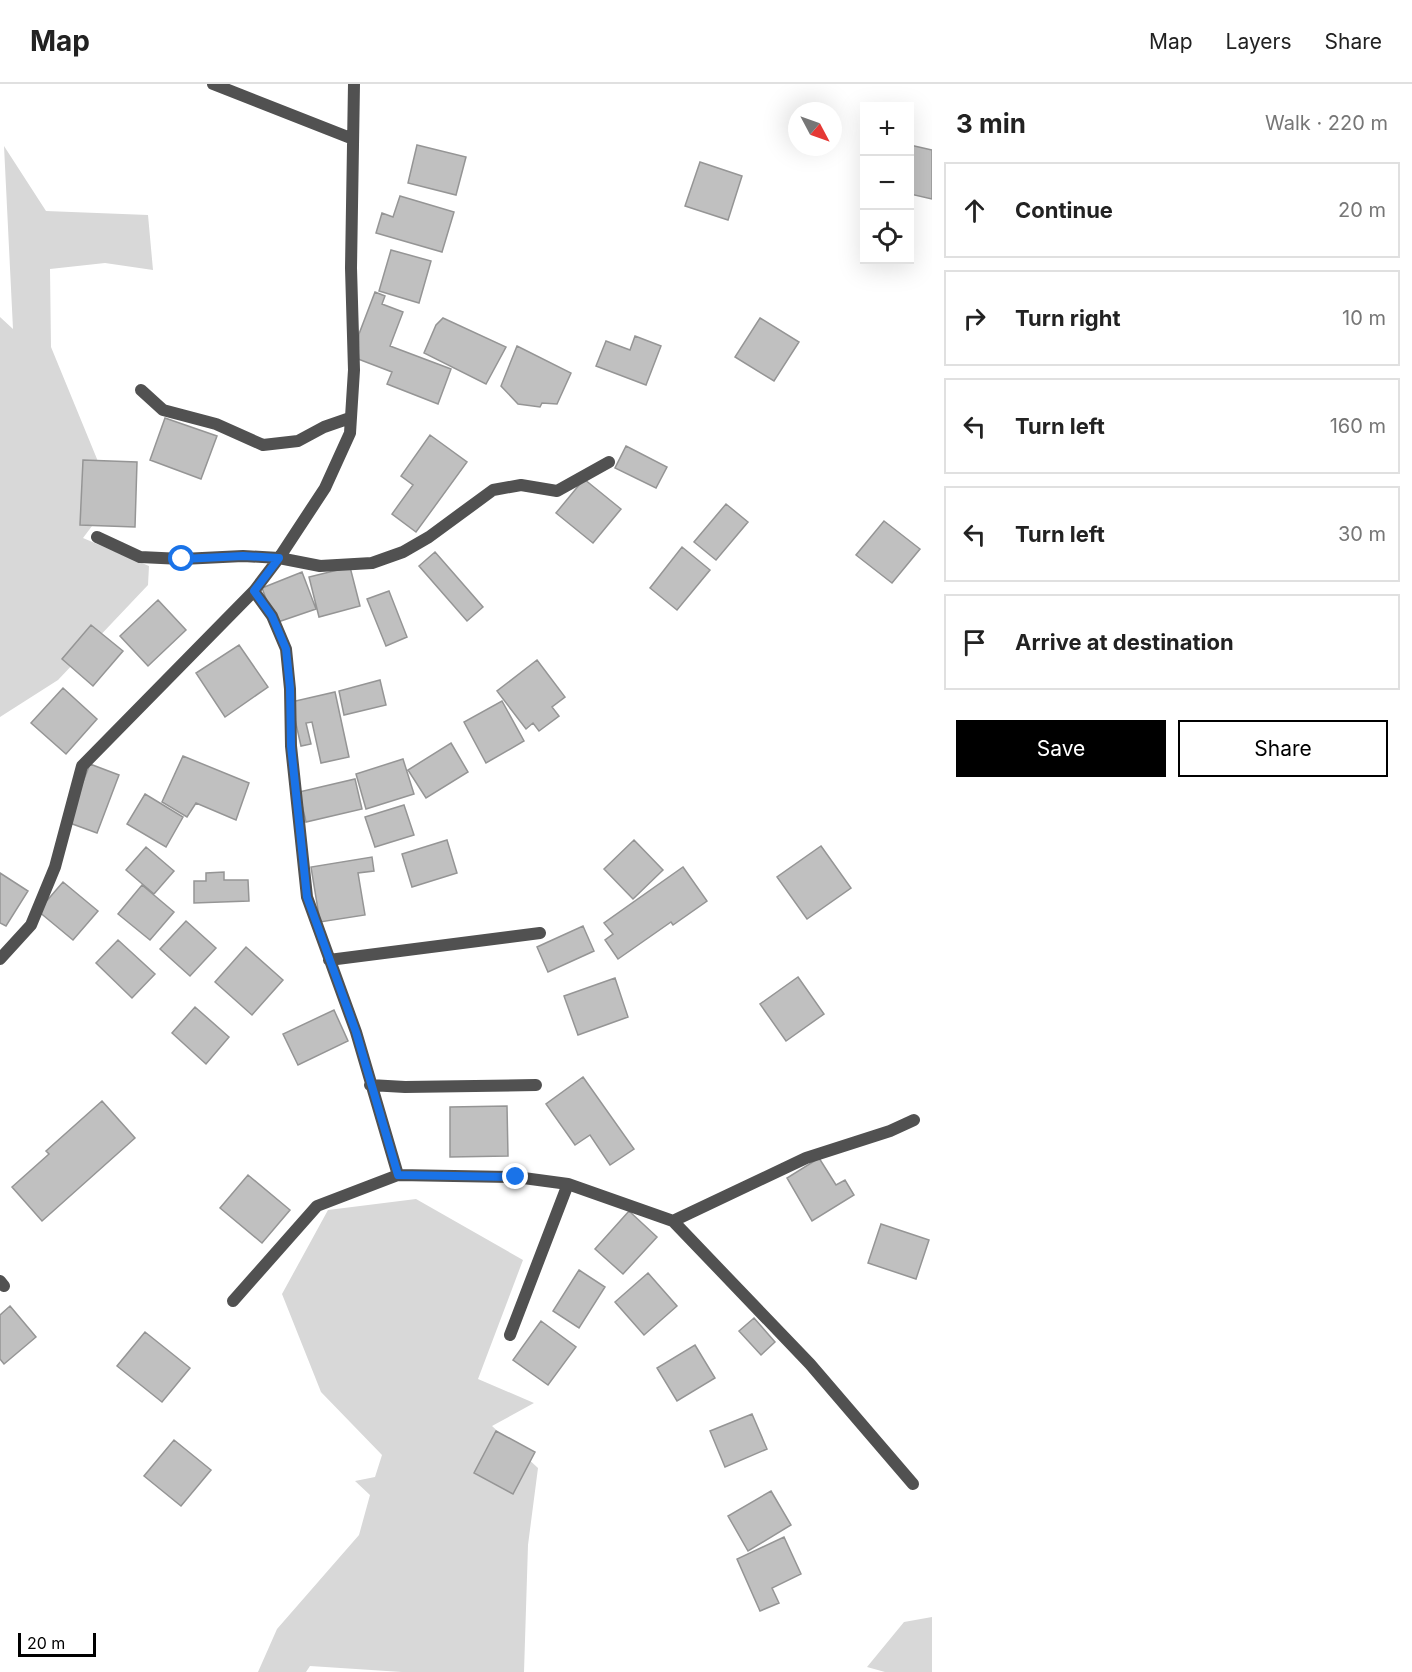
<!DOCTYPE html>
<meta charset="utf-8">
<style>
:root{--surface:#fff;--page:#f6f6f6;--text:#222;--muted:#767676;--line:#e0e0e0;--accent:#000}
body{margin:0;font-family:Inter,sans-serif;background:var(--page);color:var(--text)}
.controls{position:absolute;right:18px;top:18px;display:grid;overflow:hidden;border-radius:0px;box-shadow:0 6px 24px #0002}
.controls button{width:54px;height:54px;display:grid;place-items:center;padding:0;border:0;border-bottom:2px solid var(--line);background:var(--surface);color:var(--text);font:30px sans-serif}
.compass{position:absolute;left:788px;top:18px;width:54px;height:54px;border-radius:50%;background:var(--surface);box-shadow:0 6px 24px #0002;rotate:131deg}
.scale{position:absolute;left:18px;bottom:15px;width:78px;box-sizing:border-box;padding-left:6px;border:3px solid #000;border-top:0;font-size:16px;line-height:21px;white-space:nowrap;color:#000;-webkit-text-stroke:4px #fff;paint-order:stroke}
.stop{position:absolute;width:18px;height:18px;margin:-14px;border:4px solid #1a73e8;border-radius:50%;background:#fff}
.stop.end{background:#1a73e8;border-color:#fff;box-shadow:0 2px 6px #0008}
.list{margin:0;padding:0;list-style:none}
h2{display:flex;justify-content:space-between;align-items:center;height:78px;margin:0;padding:0 24px;font-size:26px}
h2 small{font-size:20px;font-weight:400;color:var(--muted)}
.list li{display:grid;grid-template-columns:39px 1fr auto;gap:18px;align-items:center;box-sizing:border-box;height:96px;margin:0 12px 12px;padding:0 12px;border:2px solid var(--line);border-radius:0px}
.list b{display:block;font-size:22px;white-space:nowrap}
.list em{font-size:20px;font-style:normal;color:var(--muted)}
.actions{display:flex;gap:12px;padding:18px 24px}
.actions a{flex:1;padding:14px 0;border:2px solid var(--accent);border-radius:0px;text-align:center;font-size:21px;color:var(--accent)}
.actions .main{background:var(--accent);color:#fff}
.icon{flex:none;width:33px;height:33px;fill:none;stroke:currentColor;stroke-width:2;stroke-linecap:round;stroke-linejoin:round}
.map{position:relative;flex:none;width:932px;height:1588px;overflow:hidden}
header{display:flex;align-items:center;gap:36px;box-sizing:border-box;height:84px;padding:0 30px;background:var(--surface);border-bottom:2px solid var(--line)}
header strong{font-size:28px}
nav{display:flex;gap:33px;margin-inline-start:auto;font-size:21px}
main{display:flex}
aside{flex:1;background:var(--surface)}
.map>svg:first-child{display:block}
.green{fill:#d8d8d8}
.building{fill:#c0c0c0;stroke:#959595;stroke-width:1.5}
.lines{fill:none;stroke-linecap:round;stroke-linejoin:round}
.minor{stroke:#515151;stroke-width:12}
.route{stroke:#1a73e8;stroke-width:8}
</style>
<header>
<strong>Map</strong>
<nav><a>Map</a><a>Layers</a><a>Share</a></nav>
</header>
<main>
<div class="map">
<svg width="932" height="1588" viewBox="0 0 932 1588">
<rect width="100%" height="100%" fill="#fff"/>
<path class="green" d="M4,62L46,127L148,131L153,186L105,179L50,185L51,263L113,414L83,454L149,482L148,501L58,596L0,633V233L13,245Z
M416,1115L523,1176L478,1295L534,1319L492,1342L538,1384L528,1461L524,1588H402L310,1582L306,1588H258L277,1545L359,1451L370,1411L355,1397L375,1393L382,1371L321,1308L282,1210L328,1126Z
M932,1533V1588H885L867,1583L904,1538Z"/>
<path class="building" d="M417,61L466,73L456,111L408,99Z
M910,61L932,66V115L910,110Z
M700,78L742,92L728,136L685,122Z
M400,112L454,128L442,168L376,149L382,129L393,133Z
M391,166L431,177L419,219L379,207Z
M375,208L385,212L382,220L403,228L390,262L451,285L438,320L387,300L392,288L358,275L359,250Z
M443,234L506,263L486,300L424,269L436,241Z
M760,234L799,258L774,297L735,273Z
M635,252L661,262L646,301L596,282L606,257L630,266Z
M517,262L571,289L557,320L542,319L540,323L518,320L501,302Z
M165,334L217,352L201,395L150,376Z
M430,351L467,378L416,448L392,430L413,401L401,392Z
M626,362L667,383L656,404L615,384Z
M83,376L137,378L135,443L80,441Z
M584,395L621,425L593,459L556,429Z
M726,420L748,438L716,476L694,458Z
M884,437L920,465L892,499L856,471Z
M682,463L710,486L677,526L650,504Z
M435,468L483,523L467,537L419,482Z
M350,483L360,522L319,533L309,493Z
M302,488L316,525L275,539L262,504Z
M389,507L407,553L386,562L367,515Z
M158,516L186,546L148,582L120,552Z
M91,541L123,567L93,602L62,575Z
M239,561L268,603L225,633L196,589Z
M537,576L565,613L552,623L559,632L539,647L533,639L526,645L497,607Z
M380,596L386,621L344,631L339,607Z
M63,604L97,635L66,670L31,639Z
M335,608L349,673L321,679L312,638L306,639L311,660L301,662L291,618Z
M502,617L524,657L486,679L464,638Z
M451,659L468,688L426,714L408,686Z
M183,672L249,699L236,736L196,719L187,733L162,718Z
M403,675L414,710L366,725L356,690Z
M90,680L119,691L97,749L67,738Z
M355,695L362,725L306,738L299,708Z
M145,710L183,733L166,763L127,740Z
M404,721L414,751L375,763L365,733Z
M447,756L457,789L412,803L402,770Z
M634,756L663,786L633,815L604,785Z
M821,762L851,804L807,835L777,793Z
M146,763L174,787L154,810L126,786Z
M372,773L374,787L358,789L365,831L320,838L311,783Z
M683,783L707,817L673,841L671,838L618,875L605,856L613,850L604,839Z
M224,788V796H248L249,817L194,819V797H206V789Z
M0,789L28,807L6,842L0,839Z
M63,798L98,827L73,856L38,827Z
M142,801L174,828L150,856L118,830Z
M186,837L216,864L190,892L160,865Z
M583,842L594,867L548,888L537,863Z
M118,856L155,890L132,914L96,879Z
M246,863L283,896L252,931L215,898Z
M798,893L824,930L786,957L760,920Z
M615,894L628,933L578,951L564,912Z
M195,923L229,953L206,980L172,949Z
M334,926L348,957L298,981L283,950Z
M583,993L634,1065L610,1081L590,1051L575,1061L546,1020Z
M102,1017L135,1054L42,1137L12,1103L49,1070L46,1067Z
M507,1022L508,1072L450,1073V1023Z
M819,1074L836,1101L845,1096L854,1111L812,1137L787,1094Z
M248,1091L290,1126L262,1159L220,1124Z
M629,1127L657,1153L623,1190L595,1165Z
M881,1140L929,1156L916,1195L868,1179Z
M579,1186L605,1203L579,1244L553,1227Z
M648,1189L677,1222L644,1251L615,1218Z
M10,1222L36,1253L4,1280L0,1275V1231Z
M754,1234L775,1258L761,1271L739,1247Z
M541,1237L576,1263L548,1301L513,1276Z
M145,1248L190,1284L162,1318L117,1282Z
M695,1261L715,1294L677,1317L657,1284Z
M752,1330L767,1365L725,1383L710,1347Z
M496,1347L535,1368L513,1410L474,1389Z
M174,1356L211,1386L181,1422L144,1392Z
M771,1407L791,1441L748,1467L728,1432Z
M784,1453L801,1490L772,1504L779,1519L760,1527L737,1475Z"/>
<g class="lines">
<path class="minor" d="M213,0L353,55
M141,306L163,326L216,340L263,361L298,357L324,343L350,334
M97,453L140,473L182,475L243,472L279,474L320,482L372,479L403,468L429,453L493,406L521,401L557,407L609,378
M254,507L272,532L286,565L290,605L291,662L307,813L356,948L398,1091L516,1093L568,1100L673,1137L806,1074L890,1047L914,1036
M0,875L31,841L55,783L82,682L254,507L279,474L325,404L350,349L354,286L351,184L354,0
M329,876L540,849
M370,1001L405,1003L536,1001
M673,1137L810,1280L913,1400
M0,1197L4,1202
M233,1217L317,1122L398,1091
M510,1251L568,1100"/>
</g>
<g class="lines">
<path class="route" d="M182,475L243,472L279,474L254,507L272,532L286,565L290,604L291,662L307,813L356,948L398,1091L516,1093"/>
</g>
</svg>
<div class="controls">
<button>+</button>
<button>−</button>
<button><svg class="icon" aria-label="locate" viewBox="0 0 24 24"><circle cx="12" cy="12" r="6"/><path d="M12 2v4M12 18v4M2 12h4M18 12h4"/></svg></button>
</div>
<svg class="compass" viewBox="-18 -18 36 36"><path d="M0-13l5 13h-10z" fill="#e53935"/><path d="M0 13l5-13h-10z" fill="#767676"/></svg>
<div class="scale">20 m</div>
<div class="stop" style="left:182px;top:475px"></div>
<div class="stop end" style="left:516px;top:1093px"></div>
</div>
<aside>
<h2>3 min<small>Walk · 220 m</small></h2>
<ul class="list">
<li><svg class="icon" aria-label="ahead" viewBox="0 0 24 24"><path d="M12 20V5M6 11l6-6 6 6"/></svg><div><b>Continue</b></div><em>20 m</em></li>
<li><svg class="icon" aria-label="right" viewBox="0 0 24 24"><path d="M7 20v-9h11M14 6l5 5-5 5"/></svg><div><b>Turn right</b></div><em>10 m</em></li>
<li><svg class="icon" aria-label="left" viewBox="0 0 24 24"><path d="M17 20v-9H6M10 6l-5 5 5 5"/></svg><div><b>Turn left</b></div><em>160 m</em></li>
<li><svg class="icon" aria-label="left" viewBox="0 0 24 24"><path d="M17 20v-9H6M10 6l-5 5 5 5"/></svg><div><b>Turn left</b></div><em>30 m</em></li>
<li><svg class="icon" aria-label="arrive" viewBox="0 0 24 24"><path d="M6 21V4h12l-3 4 3 4H6"/></svg><div><b>Arrive at destination</b></div></li>
</ul>
<div class="actions"><a class="main">Save</a><a>Share</a></div>
</aside>
</main>
